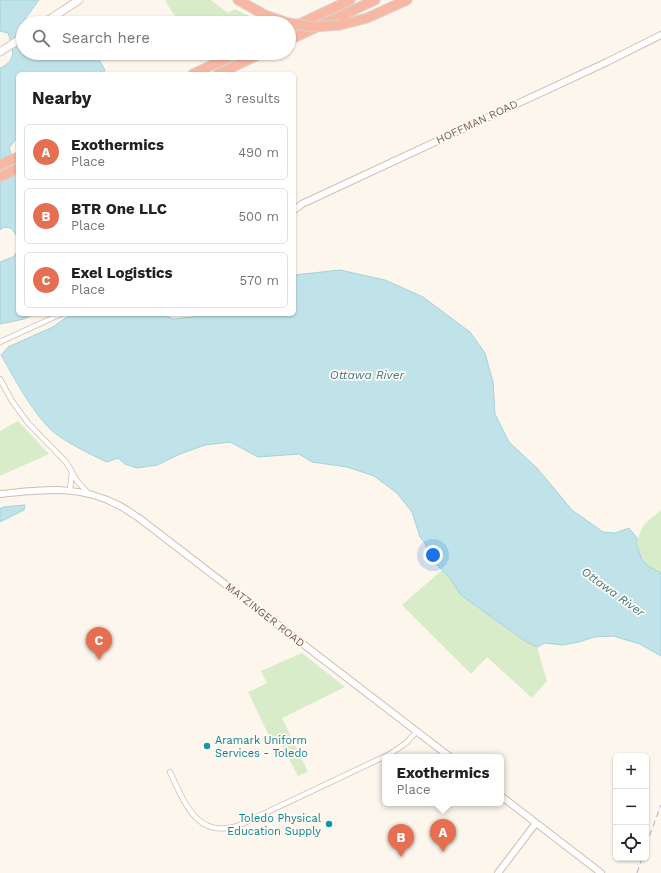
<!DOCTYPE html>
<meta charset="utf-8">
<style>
:root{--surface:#fff;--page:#f6f6f6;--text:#202124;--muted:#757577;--line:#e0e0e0;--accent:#e76f51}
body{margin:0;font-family:"Work Sans",sans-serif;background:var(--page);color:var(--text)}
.controls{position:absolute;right:12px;bottom:12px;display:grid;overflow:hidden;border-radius:6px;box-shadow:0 1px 3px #0004}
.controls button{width:36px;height:36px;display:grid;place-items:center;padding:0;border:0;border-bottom:1px solid var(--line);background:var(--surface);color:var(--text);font:20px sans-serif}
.you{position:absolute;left:433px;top:555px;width:14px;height:14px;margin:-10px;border:3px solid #fff;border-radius:50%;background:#1a73e8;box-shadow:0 0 0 6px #1a73e833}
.badge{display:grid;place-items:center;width:26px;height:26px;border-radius:50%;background:var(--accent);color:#fff;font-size:13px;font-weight:700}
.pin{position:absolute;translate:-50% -33px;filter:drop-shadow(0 1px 2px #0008)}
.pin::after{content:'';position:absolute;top:21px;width:14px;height:12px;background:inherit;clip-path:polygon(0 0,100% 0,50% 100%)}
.popup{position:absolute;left:382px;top:754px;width:122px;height:52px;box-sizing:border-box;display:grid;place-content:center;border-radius:6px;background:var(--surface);filter:drop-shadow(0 1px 3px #0005);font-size:13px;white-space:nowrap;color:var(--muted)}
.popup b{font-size:15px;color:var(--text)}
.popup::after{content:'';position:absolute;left:50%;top:100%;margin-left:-8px;border:8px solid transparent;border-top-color:var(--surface)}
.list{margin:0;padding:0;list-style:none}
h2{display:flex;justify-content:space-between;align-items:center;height:52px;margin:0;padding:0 16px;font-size:17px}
h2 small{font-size:13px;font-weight:400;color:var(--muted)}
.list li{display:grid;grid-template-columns:26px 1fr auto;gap:12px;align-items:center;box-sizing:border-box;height:56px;margin:0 8px 8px;padding:0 8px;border:1px solid var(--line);border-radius:6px}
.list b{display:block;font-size:15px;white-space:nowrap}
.list p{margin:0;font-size:13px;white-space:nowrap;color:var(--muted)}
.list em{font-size:13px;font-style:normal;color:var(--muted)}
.icon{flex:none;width:22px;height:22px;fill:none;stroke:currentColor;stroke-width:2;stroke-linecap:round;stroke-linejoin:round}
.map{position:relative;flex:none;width:661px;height:873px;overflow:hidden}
.search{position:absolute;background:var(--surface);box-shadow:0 1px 3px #0004;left:16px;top:16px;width:280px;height:44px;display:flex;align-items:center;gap:10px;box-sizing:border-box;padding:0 14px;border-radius:22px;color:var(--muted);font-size:15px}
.panel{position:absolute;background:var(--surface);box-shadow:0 1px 3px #0004;left:16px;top:72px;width:280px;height:244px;border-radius:6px}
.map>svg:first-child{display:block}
.green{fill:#d8ecc9}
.water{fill:#bfe3e8;stroke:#a5d3da}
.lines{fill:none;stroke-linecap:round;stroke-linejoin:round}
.minor-casing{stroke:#d1beb0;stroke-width:6}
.tertiary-casing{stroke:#d1beb0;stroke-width:8}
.secondary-casing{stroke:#d6c0b0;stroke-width:9}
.motorway-casing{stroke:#dad1cd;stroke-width:11}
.minor{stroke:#fff;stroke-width:4.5}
.tertiary{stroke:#fff;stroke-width:6}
.secondary{stroke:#fff;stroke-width:7}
.motorway{stroke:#f7b7a3;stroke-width:9}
.rail{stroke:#b9a8c9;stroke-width:1;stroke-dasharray:6 4;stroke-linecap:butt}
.motorway-bridge-casing{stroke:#dad1cd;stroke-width:11;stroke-linecap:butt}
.motorway-bridge{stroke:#f7b7a3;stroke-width:9}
.culture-dot{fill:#0f9aa8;stroke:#fffaf3;stroke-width:1.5}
.labels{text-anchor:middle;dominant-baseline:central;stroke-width:3.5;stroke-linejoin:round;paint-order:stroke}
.street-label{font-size:11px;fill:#7a5c4d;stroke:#fffaf3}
.culture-label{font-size:11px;fill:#0d838f;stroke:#fffaf3;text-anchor:start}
.water-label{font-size:12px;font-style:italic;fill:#437c86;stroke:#fffaf3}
</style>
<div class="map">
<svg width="661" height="873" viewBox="0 0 661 873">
<rect width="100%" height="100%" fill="#fdf6ec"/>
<path class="green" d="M165,0H211L228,13L235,9L263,23H181L172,12Z
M18,421L49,454L0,476V431Z
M661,510V573C656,571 651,569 647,565C635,555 635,537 644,525C649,519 656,515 661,510Z
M442,570L449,577L462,595L525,641L537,647L547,681L532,698L487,657L471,674L402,605Z
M302,653L345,687L282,718L308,772L298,776L280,742L269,736L248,692L267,683L261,671Z"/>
<path class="water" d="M0,0H39L22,23L23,53H95L105,70L103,74H18V138L14,141L9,148L18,170V237L11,228L4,227L0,230V68C18,60 13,48 8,33L0,31Z
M18,251V314H35L24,319L0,324V262L13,257Z
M340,270L385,280L423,297L470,332L485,353L493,382L495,414L509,442L537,468L572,510L603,532L615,533L629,528L637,538V546L642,560L648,566L661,573V656L640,644L613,636L594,637L579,642L563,645L545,643L537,647L525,641L461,595L449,577L430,558L425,543L420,537L412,512L397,493L374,476L347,467L312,462L299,454L258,457L230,442L205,445L180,454L157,465L137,468L125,464L118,458L107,462C90,454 71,445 56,434C35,418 14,377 1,355L8,347L53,327L71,314H163L173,319L193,317L199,314H294V275Z
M25,505L24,510L0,522V509L3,507Z"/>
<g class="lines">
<g class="minor-casing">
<path id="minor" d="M0,342L61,314
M0,379L12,401L28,423L66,462L72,472L70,490
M72,472L77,481L89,494
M170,772C185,804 198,842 242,824L390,754L406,743L417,731"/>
</g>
<g class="tertiary-casing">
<path id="tertiary" d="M294,210L302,204L607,62L661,35
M0,494C43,490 78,484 118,505C125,508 132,514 139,518L450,757
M501,796L601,873
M498,873L536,823"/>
</g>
<g class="secondary-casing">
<path id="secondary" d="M44,23L79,0
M0,52L23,37"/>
</g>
<g class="motorway-casing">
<path id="motorway" d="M238,0L265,15L288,23
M340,25L367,18L407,0
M289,29L350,0
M289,40L375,0
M193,74L238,53
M218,74L262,53
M0,165L18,157
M0,177L18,168"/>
</g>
<use href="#minor" class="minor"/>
<use href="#tertiary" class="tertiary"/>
<use href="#secondary" class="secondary"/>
<use href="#motorway" class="motorway"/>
<path class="rail" d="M646,845L661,805
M637,873L642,858"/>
<g class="motorway-bridge-casing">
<path id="motorway-bridge" d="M289,23L314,27L340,25"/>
</g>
<use href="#motorway-bridge" class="motorway-bridge"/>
</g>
<g class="culture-dot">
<circle cx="207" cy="746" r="4"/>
<circle cx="329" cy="824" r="4"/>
</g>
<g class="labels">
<g class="street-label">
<text transform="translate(477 122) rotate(-25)">HOFFMAN ROAD</text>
<text transform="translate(265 615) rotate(38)">MATZINGER ROAD</text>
</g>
<g class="culture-label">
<text x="215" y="740">Aramark Uniform<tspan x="215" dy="13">Services - Toledo</tspan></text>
<text x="321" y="818" text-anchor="end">Toledo Physical<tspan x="321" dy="13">Education Supply</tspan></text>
</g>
<g class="water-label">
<text x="367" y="375">Ottawa River</text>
<text transform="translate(613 592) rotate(36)">Ottawa River</text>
</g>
</g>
</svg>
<div class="controls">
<button>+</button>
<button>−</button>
<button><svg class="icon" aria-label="locate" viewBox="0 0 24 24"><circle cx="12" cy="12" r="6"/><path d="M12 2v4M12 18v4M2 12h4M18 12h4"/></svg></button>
</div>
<div class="you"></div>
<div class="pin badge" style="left:443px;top:852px">A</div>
<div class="popup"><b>Exothermics</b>Place</div>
<div class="pin badge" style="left:401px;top:857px">B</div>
<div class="pin badge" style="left:99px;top:660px">C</div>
<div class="search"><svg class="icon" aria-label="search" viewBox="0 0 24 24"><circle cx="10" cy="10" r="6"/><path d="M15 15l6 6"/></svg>Search here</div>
<section class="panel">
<h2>Nearby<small>3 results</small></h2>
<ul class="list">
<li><span class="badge">A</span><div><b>Exothermics</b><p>Place</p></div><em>490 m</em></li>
<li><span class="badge">B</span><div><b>BTR One LLC</b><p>Place</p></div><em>500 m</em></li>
<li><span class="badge">C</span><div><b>Exel Logistics</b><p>Place</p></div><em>570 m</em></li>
</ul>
</section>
</div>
